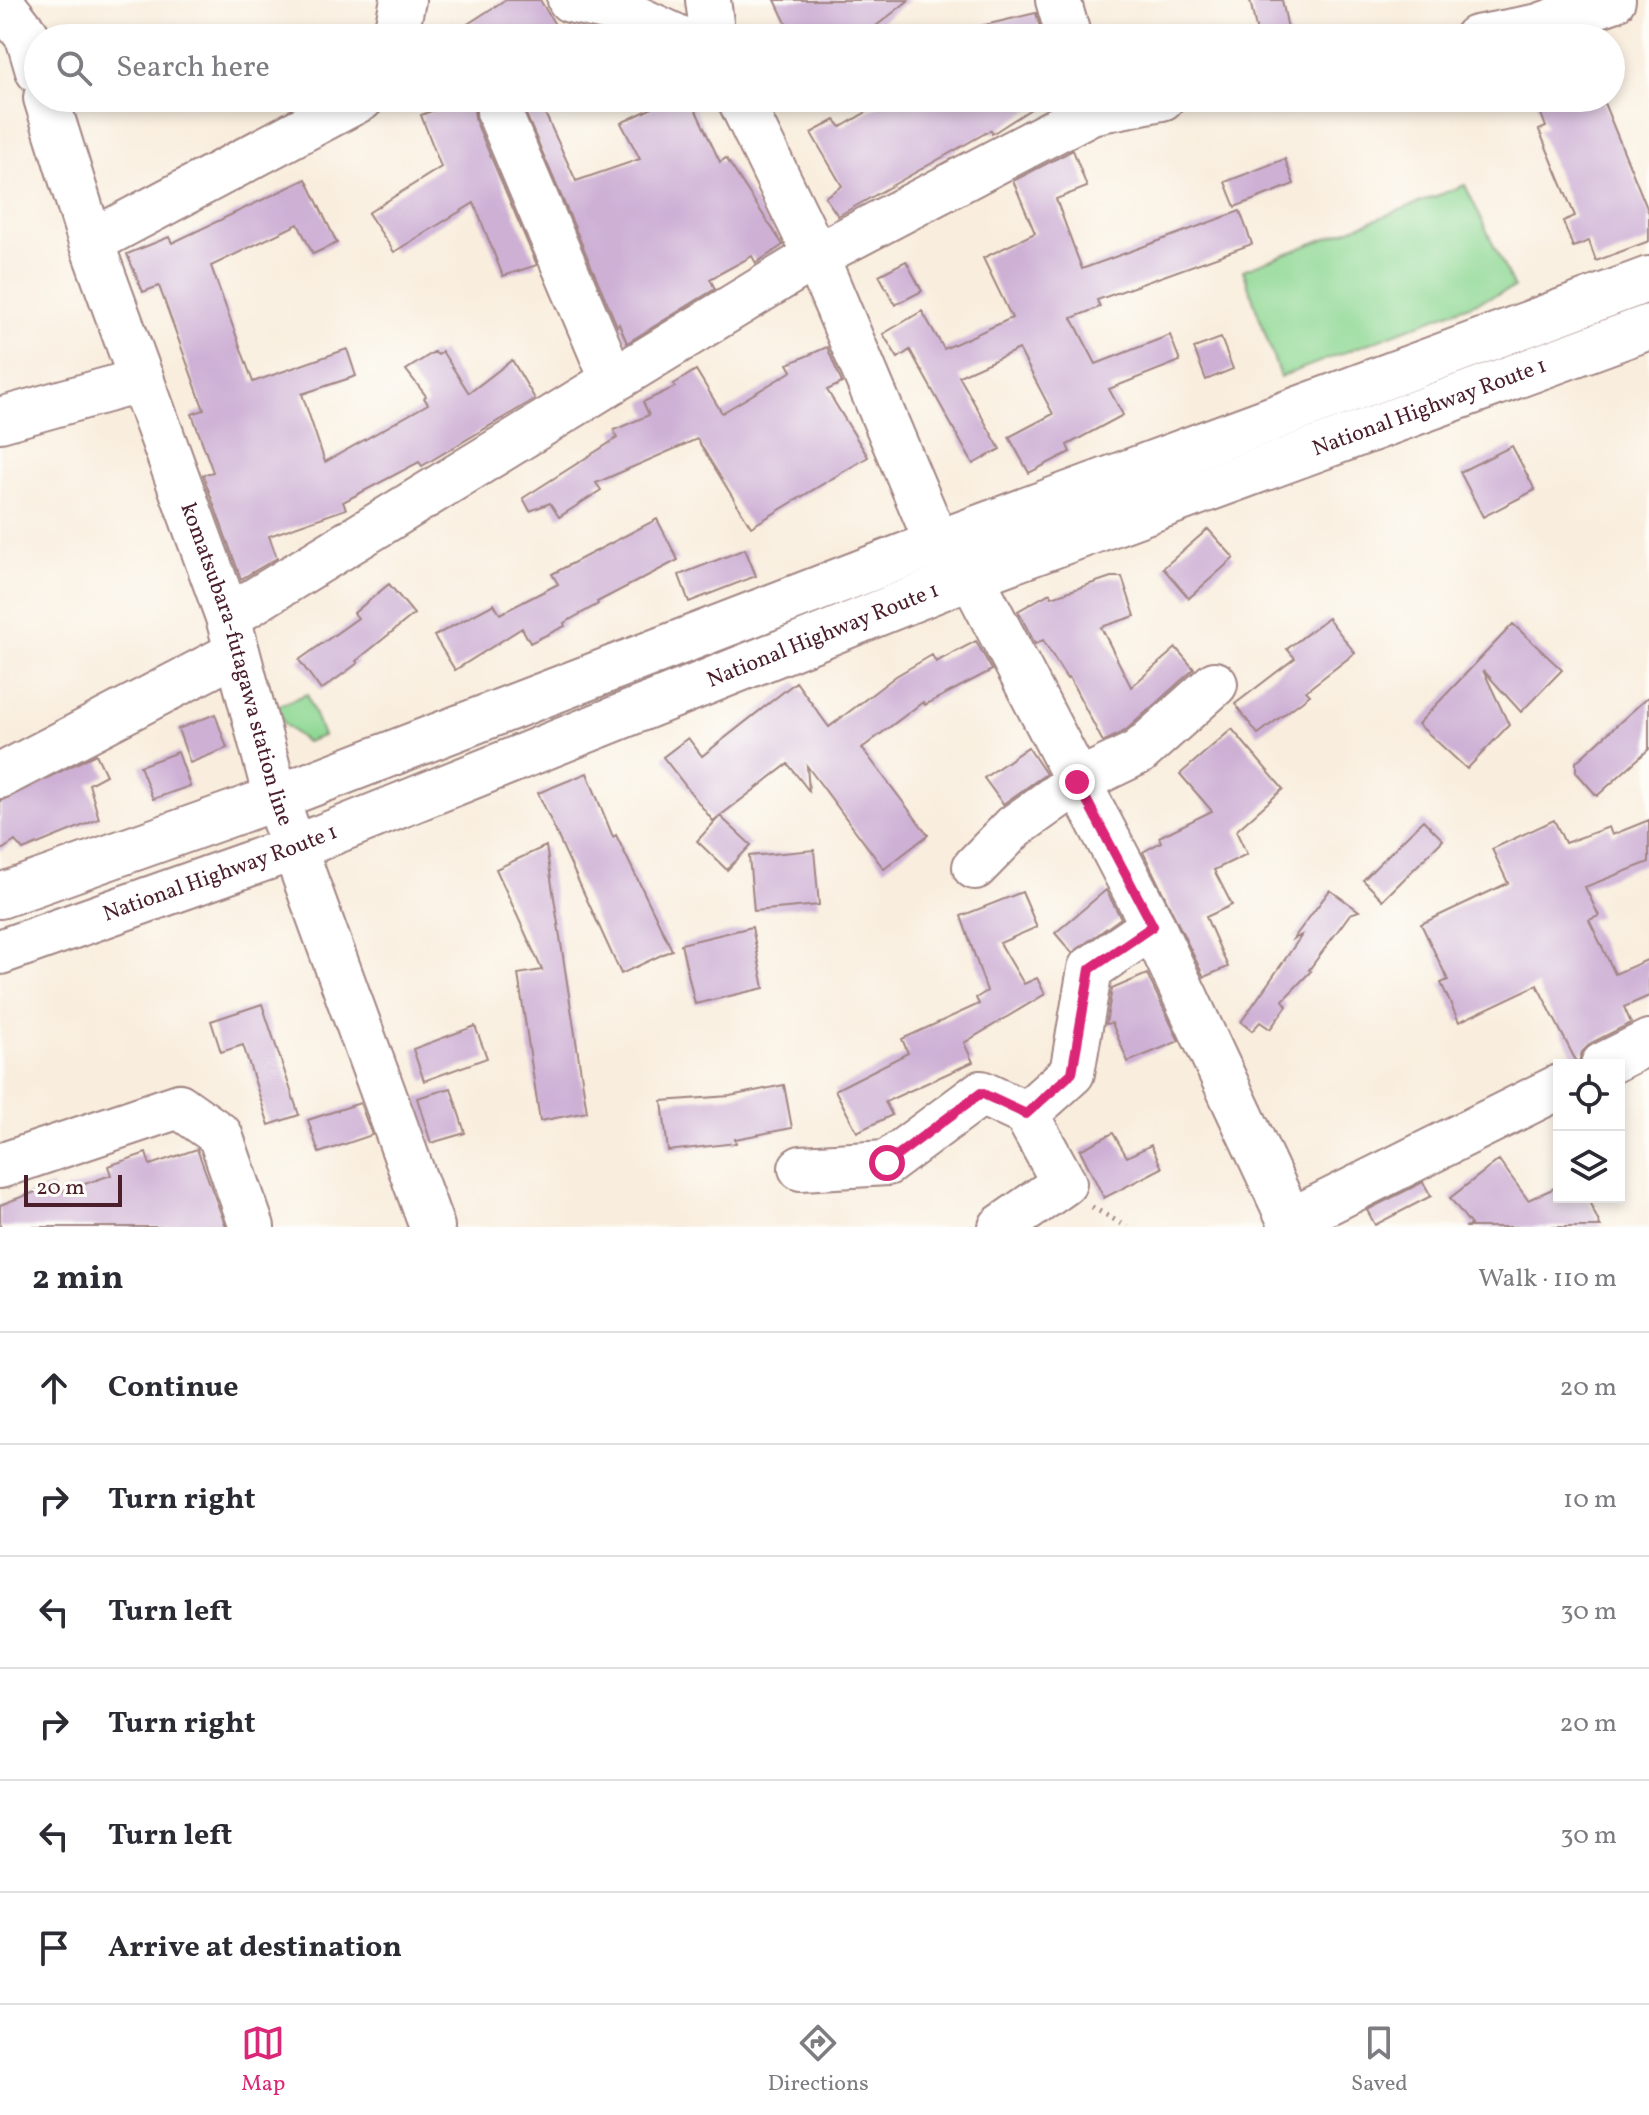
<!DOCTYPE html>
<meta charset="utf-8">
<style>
:root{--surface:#fff;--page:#f2f2f3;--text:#2b2b33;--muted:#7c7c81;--line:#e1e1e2;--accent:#db2777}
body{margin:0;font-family:Vollkorn,serif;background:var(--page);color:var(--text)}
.controls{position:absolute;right:24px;bottom:24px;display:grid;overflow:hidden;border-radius:0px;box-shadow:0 4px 12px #0003}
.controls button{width:72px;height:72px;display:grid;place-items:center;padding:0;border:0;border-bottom:2px solid var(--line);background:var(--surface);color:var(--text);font:40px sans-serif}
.scale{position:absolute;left:24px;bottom:20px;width:98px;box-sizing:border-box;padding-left:8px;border:4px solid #4a1f2b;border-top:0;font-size:22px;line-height:28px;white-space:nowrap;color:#4a1f2b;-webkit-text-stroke:6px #fdfcf7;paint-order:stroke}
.stop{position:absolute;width:24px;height:24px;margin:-18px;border:6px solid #db2777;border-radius:50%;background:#fff}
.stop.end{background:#db2777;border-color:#fff;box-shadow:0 2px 8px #0008}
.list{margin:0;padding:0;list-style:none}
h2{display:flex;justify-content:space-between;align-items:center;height:104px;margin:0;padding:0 32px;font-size:34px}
h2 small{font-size:26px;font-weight:400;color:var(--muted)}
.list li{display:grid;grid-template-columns:52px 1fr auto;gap:24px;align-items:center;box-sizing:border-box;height:112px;padding:0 32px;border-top:2px solid var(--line)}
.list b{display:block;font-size:30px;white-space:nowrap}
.list em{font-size:26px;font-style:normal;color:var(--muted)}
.icon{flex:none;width:44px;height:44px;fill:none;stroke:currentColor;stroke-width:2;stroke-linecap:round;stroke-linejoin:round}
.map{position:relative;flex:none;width:1649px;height:1227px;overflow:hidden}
.search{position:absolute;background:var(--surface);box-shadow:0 4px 12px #0003;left:24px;right:24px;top:24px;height:88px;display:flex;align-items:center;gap:20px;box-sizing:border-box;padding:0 28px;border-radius:44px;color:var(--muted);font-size:30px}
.sheet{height:776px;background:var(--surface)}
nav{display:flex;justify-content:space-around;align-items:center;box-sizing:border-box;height:112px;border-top:2px solid var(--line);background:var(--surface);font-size:22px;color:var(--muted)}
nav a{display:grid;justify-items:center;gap:4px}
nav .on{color:var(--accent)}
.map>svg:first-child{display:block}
.green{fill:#8fd894;stroke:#6c7c60;stroke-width:2}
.building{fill:#ceb0d5}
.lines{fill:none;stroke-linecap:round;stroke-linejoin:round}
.minor-casing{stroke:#a28684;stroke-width:48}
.major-casing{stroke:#a28684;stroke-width:48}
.highway-casing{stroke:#a28684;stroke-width:48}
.path{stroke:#a28684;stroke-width:5;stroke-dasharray:2 6;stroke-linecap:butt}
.minor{stroke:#fff;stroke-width:44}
.major{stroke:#fff;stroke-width:44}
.highway{stroke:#fff;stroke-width:44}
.route{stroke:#db2777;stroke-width:10}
.labels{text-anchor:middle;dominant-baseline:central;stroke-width:6;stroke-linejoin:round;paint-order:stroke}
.street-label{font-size:22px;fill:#4a1f2b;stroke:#fdfcf7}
</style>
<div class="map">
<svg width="1649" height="1227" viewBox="0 0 1649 1227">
<rect width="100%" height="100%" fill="#fdfcf7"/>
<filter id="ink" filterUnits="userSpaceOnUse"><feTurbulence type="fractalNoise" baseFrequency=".0125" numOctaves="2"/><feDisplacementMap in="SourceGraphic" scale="16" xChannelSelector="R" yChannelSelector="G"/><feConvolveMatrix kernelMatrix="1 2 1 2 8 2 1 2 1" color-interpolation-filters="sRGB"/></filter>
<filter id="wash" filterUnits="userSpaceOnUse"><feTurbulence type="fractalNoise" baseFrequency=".006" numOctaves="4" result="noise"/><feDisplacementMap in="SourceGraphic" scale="32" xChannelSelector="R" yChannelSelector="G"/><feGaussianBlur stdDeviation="1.8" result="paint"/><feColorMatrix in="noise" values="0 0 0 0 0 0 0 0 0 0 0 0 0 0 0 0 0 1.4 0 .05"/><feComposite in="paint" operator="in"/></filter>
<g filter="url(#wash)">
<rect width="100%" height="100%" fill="#f9eede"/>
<path class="green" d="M1465,185L1514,288L1280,377L1243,270Z
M307,694L323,736L306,742L284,724L277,706Z"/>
<g id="blocks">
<path class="building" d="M505,0H540L563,38H446Z
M775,0H909L861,38H793Z
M1250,0H1282L1290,38H1258Z
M1036,13L1043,38H973L972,28Z
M465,98H478L474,110L476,122L537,265L503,276L474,203L394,252L368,213L441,167L421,115Z
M519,98H538L576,181L640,159L621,123L673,98H690L720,162L726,158L783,245L756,263L752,256L710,279L715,289L627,343L619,324L617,326Z
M890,98H1048L992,134L991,130L838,216L825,197L842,186L811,133L835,120L841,127Z
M1535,98H1602L1649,213V241L1596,261L1589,241L1573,247L1563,221L1575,216L1539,130L1546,127Z
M1073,150L1087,187L1056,199L1082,269L1240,211L1252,244L1097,300L1100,307L1072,318L1096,364L1170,335L1180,361L1109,389L1123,415L1067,445L1070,452L1029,473L1009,437L1053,414L1019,349L959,376L1000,449L973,464L910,350L898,358L883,334L922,311L944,349L1012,318L983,258L1035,233L1013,181Z
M1285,159L1294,184L1235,207L1225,182Z
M306,179L337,243L313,254L298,224L211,266L253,382L347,349L356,376L302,394L325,462L428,404L424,398L426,396L406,370L434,352L438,355L442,351L469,393L512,360L535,399L422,466L419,462L343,502L346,509L269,536L277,558L241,579L203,475L213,472L192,414L204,410L159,286L143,292L127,254L169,237L172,243Z
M906,261L922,291L895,305L879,275Z
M1221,338L1233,369L1206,380L1194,348Z
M827,347L842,383L827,390L868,457L751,527L697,439L596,483L601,490L559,517L550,503L530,511L523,498L617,438L614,430L649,415L643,402L675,387L674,384L696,370L722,413L792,371L788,364Z
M1512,446L1535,490L1483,517L1460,472Z
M657,519L678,560L597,602L598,604L564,623L565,626L530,643L522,628L455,670L434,636L494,604L500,614L558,584L552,574Z
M1208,529L1234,558L1189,598L1163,568Z
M745,549L756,576L689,602L679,575Z
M1111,577H1122L1135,616L1101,627L1131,687L1176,648L1194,669L1125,731L1103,742L1069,677L1067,679L1043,640L1035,644L1018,611L1050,593L1052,597Z
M389,584L414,614L356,661L358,663L321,690L299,660L358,618L354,613Z
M1328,618L1355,653L1306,691L1310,695L1258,734L1235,704L1295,658L1287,649Z
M1513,624L1562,670L1521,712L1483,670L1509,725L1467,769L1418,724Z
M976,641L992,670L925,705L923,702L862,748L928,835L884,869L807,766L809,791L788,764L713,821L663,757L688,738L702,756L796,682L829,727L896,676L932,655L936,662Z
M1649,696V749L1597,796L1576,772V762Z
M215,714L227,748L190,763L178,729Z
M1232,729L1283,789L1236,831L1247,854L1214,870L1232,905L1206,917L1228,967L1204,977L1143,852L1161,842L1159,837L1212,811L1180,774Z
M1028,747L1046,774L1003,804L984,778Z
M178,752L190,786L153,799L140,766Z
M96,754L106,775L89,784L99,819L23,850L15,841L0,851V801Z
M587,773L613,837L616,835L672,950L621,974L538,793Z
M720,816L751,845L727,870L697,841Z
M1423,820L1443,840L1383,900L1363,880Z
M1554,820L1565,843L1609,827L1612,835L1649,820V862L1585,887L1599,916L1589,920L1615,974L1649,959V996L1624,1007L1631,1023L1591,1043L1582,1052L1578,1065L1537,985L1459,1022L1441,983L1448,980L1421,924L1508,883L1492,849Z
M546,846L587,1112L540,1121L518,974L542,970L496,869Z
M814,850L819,905L754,911L749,856Z
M1106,890L1121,918L1072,953L1055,933Z
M1330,890L1359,911L1350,914L1309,970L1311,971L1283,1000L1287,1006L1270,1029L1260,1022L1252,1031L1241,1022L1302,935L1293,939Z
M1022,892L1037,927L1000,943L1024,984L1037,978L1045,994L964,1043L973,1062L885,1102L892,1115L857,1132L835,1090L908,1053L902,1039L979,1004L976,998L987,991L961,916Z
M752,927L764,988L695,1004L681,944Z
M1147,974L1179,1041L1128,1062L1112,1023L1106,1024L1112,989Z
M262,1004L299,1115L269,1125L243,1045L221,1052L211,1021Z
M475,1026L487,1058L424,1081L413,1049Z
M784,1085L792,1128L735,1139L736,1143L668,1151L662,1101L730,1096Z
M451,1088L465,1133L431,1143L417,1098Z
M360,1103L372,1135L319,1153L308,1120Z
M1113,1133L1127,1157L1151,1145L1162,1168L1104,1198L1080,1150Z
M197,1149L226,1227H0V1205L13,1200L52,1186L55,1194L111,1175L108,1166L146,1153L150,1165Z
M1499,1160L1528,1200L1559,1186V1197H1587L1601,1227H1465L1471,1225L1450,1198Z
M1423,1182L1431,1196L1375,1225L1367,1210Z"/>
</g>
</g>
<g filter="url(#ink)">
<use href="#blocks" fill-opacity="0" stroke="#a28684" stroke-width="2"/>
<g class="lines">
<g class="minor-casing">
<path id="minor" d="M570,0L623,12L679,38
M708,0L713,38
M1058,0L1069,38
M395,38L403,0
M1476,38L1539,26L1613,0
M739,98L816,256L937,543
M499,112L613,381
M91,242L362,98
M0,420L142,380
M971,576L1147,914L1293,1227
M228,617L816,256L1091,112L1162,98
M0,776L236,653
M975,867L1014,827L1077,782L1139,752L1215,684
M1603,1065L1649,1042
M0,1166L179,1106L220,1135L252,1227
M801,1168L887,1163L981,1093L1026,1114L1072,1073L1090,969L1153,926
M1290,1221L1559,1087
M1001,1227L1064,1183L1026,1114"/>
</g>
<g class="major-casing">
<g id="major">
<path d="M0,1L28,37L38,71"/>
<path id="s1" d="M46,98L91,242L228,617L276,798L432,1227"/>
</g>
</g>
<g class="highway-casing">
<g id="highway">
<path d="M0,896L276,798L937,543L1649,279"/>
<path id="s2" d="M0,952L294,848L971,576L1649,327"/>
</g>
</g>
<path class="path" d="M1092,1207L1127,1227"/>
<use href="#minor" class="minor"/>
<use href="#major" class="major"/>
<use href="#highway" class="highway"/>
</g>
</g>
<g class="lines" filter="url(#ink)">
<path class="route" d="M887,1163L981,1093L1026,1114L1072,1073L1090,969L1153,926L1077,782"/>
</g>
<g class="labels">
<g class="street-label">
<text stroke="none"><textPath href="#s2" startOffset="1530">National Highway Route 1</textPath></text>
<text stroke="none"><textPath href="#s2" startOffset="882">National Highway Route 1</textPath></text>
<text stroke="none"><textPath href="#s1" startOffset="598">komatsubara-futagawa station line</textPath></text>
<text stroke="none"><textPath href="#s2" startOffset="234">National Highway Route 1</textPath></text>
</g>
</g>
</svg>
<div class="controls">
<button><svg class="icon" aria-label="locate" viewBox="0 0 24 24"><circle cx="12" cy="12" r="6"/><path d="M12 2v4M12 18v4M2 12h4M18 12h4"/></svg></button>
<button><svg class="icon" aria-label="layers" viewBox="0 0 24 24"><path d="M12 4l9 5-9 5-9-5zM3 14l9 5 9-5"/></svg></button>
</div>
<div class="scale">20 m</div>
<div class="stop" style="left:887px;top:1163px"></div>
<div class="stop end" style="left:1077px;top:782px"></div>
<div class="search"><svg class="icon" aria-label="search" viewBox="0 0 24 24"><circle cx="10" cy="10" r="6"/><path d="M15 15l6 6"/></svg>Search here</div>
</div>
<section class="sheet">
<h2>2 min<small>Walk · 110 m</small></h2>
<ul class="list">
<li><svg class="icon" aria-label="ahead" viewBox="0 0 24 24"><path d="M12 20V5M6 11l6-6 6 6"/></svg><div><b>Continue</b></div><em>20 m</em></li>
<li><svg class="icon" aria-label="right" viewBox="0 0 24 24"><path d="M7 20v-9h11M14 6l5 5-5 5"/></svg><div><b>Turn right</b></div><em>10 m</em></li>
<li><svg class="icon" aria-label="left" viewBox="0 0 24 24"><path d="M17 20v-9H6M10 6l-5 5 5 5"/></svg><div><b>Turn left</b></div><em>30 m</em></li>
<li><svg class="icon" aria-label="right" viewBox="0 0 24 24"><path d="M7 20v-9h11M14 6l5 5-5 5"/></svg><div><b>Turn right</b></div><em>20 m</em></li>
<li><svg class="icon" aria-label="left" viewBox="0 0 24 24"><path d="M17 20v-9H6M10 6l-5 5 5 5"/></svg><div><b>Turn left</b></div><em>30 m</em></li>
<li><svg class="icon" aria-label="arrive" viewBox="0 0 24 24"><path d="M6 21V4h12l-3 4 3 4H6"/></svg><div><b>Arrive at destination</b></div></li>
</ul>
</section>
<nav>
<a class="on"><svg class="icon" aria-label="map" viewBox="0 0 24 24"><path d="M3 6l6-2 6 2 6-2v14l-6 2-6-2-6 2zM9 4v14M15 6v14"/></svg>Map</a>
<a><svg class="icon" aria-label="directions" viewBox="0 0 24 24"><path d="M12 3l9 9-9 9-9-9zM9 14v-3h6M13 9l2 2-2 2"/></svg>Directions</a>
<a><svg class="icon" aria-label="saved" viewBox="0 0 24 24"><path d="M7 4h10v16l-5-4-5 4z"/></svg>Saved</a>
</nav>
